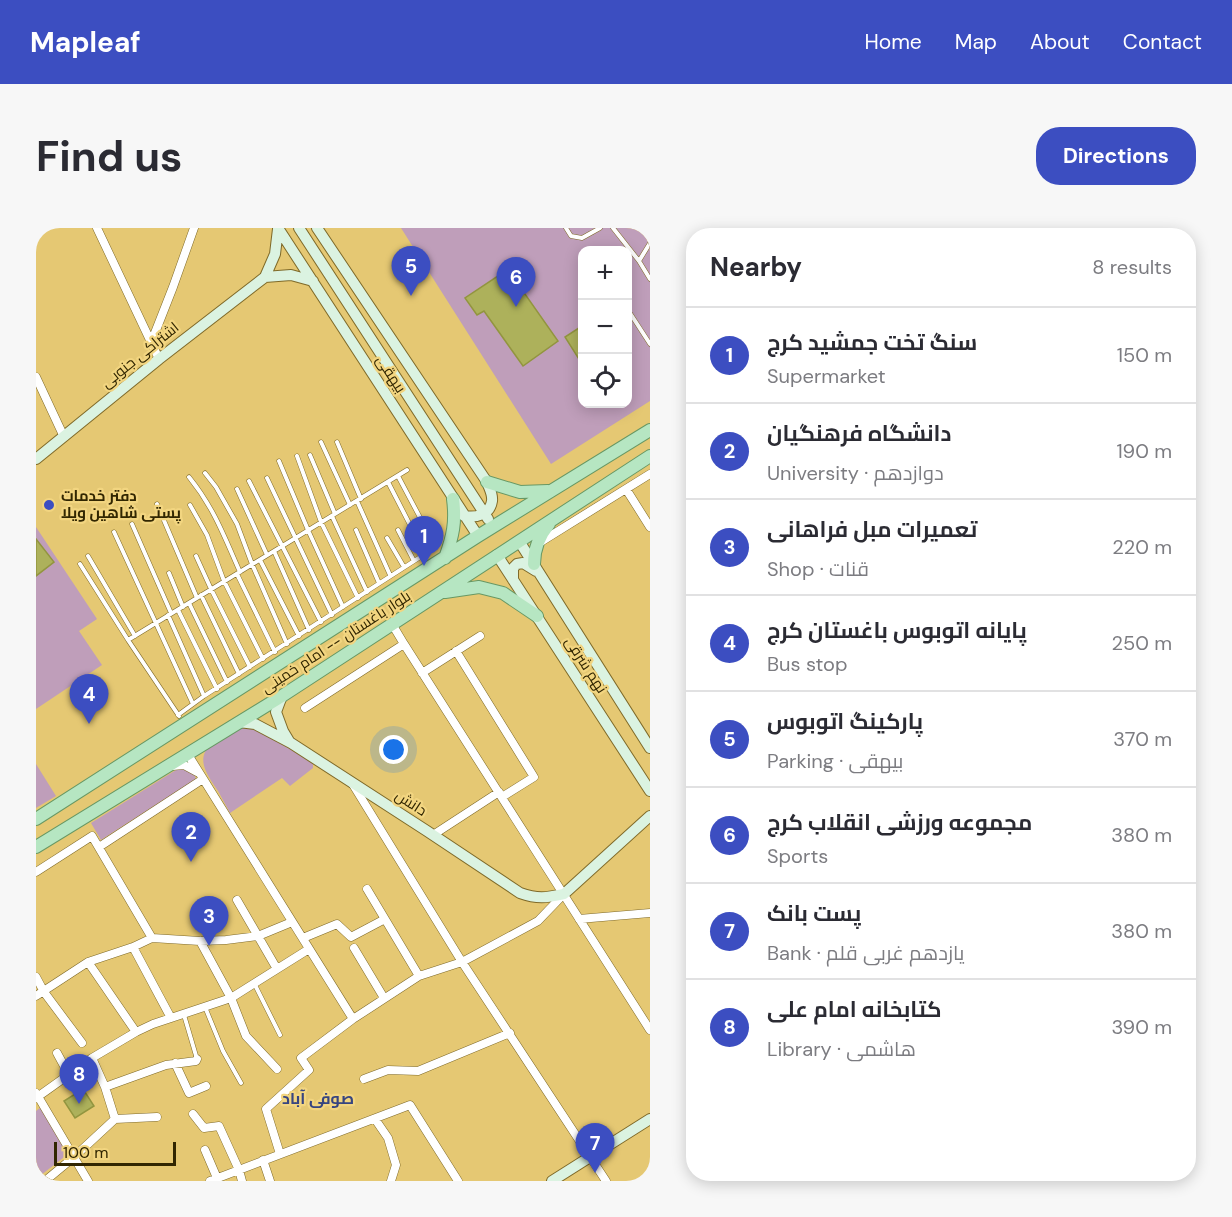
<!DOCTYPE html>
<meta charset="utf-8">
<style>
:root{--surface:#fff;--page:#f7f7f7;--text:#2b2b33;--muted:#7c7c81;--line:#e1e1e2;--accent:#3c4ec1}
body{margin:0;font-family:"DM Sans",Cairo,sans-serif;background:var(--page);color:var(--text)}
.controls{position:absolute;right:18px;top:18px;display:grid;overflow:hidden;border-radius:12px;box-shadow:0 3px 15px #0003}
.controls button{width:54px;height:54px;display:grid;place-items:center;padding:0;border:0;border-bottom:2px solid var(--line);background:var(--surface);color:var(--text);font:30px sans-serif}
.scale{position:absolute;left:18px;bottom:15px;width:122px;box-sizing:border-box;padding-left:6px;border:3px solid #312601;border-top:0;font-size:16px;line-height:21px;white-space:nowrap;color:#312601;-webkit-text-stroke:4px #f2d580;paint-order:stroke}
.you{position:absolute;left:358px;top:522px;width:21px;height:21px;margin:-15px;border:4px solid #fff;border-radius:50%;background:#1a73e8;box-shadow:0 0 0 9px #1a73e833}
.badge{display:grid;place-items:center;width:39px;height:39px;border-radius:50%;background:var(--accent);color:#fff;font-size:20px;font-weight:700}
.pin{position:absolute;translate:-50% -50px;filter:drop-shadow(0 2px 3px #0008)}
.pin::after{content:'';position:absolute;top:32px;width:21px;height:18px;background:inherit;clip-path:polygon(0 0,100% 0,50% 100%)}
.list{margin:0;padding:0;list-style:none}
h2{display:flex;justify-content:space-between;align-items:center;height:78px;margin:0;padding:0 24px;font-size:26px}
h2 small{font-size:20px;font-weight:400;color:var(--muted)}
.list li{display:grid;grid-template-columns:39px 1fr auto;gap:18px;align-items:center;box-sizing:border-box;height:96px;padding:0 24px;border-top:2px solid var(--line)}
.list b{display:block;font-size:22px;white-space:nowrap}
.list p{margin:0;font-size:20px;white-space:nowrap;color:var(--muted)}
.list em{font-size:20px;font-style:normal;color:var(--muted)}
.icon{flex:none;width:33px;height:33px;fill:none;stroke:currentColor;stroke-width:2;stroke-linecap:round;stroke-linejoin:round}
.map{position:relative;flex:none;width:614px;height:953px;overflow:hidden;border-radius:24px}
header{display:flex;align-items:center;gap:36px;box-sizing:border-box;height:84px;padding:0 30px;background:var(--accent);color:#fff}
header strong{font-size:28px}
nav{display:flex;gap:33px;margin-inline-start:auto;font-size:21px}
.intro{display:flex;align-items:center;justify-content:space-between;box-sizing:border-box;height:144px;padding:0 36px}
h1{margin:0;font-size:42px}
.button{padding:15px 27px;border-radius:24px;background:var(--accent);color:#fff;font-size:21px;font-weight:700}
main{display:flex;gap:36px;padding:0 36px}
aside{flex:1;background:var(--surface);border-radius:24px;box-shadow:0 3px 15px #0003}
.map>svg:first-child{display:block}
.green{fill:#bf9eba;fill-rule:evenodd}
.building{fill:#adb15b;stroke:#92953f;stroke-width:1.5}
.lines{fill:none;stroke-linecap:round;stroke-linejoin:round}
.lane-casing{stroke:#7f6a29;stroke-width:5}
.street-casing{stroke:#7f6a29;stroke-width:9}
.secondary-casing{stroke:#7f6a29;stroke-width:12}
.primary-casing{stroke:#689864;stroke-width:14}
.lane{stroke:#fff;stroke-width:4}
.street{stroke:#fff;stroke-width:8}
.secondary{stroke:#dbf3e1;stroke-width:10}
.primary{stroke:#b6e6c2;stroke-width:12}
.poi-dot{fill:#3c4ec1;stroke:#f2d580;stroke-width:2}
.labels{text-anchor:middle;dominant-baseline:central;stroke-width:4.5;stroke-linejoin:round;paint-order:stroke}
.street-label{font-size:15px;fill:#312601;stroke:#f2d580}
.poi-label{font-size:15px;font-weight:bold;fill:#312601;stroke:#f2d580;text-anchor:start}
.neighbourhood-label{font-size:16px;font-weight:bold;fill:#374580;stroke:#f2d580}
</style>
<header>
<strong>Mapleaf</strong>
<nav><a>Home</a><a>Map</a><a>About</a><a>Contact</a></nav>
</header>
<div class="intro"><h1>Find us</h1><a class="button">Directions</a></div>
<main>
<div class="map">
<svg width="614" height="953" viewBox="0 0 614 953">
<rect width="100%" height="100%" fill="#e5c873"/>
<path class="green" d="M365,0H614V173L515,236ZM546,22H592V176H546Z
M0,299L61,391L43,403L66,437L0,481Z
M205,499L219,500L277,535V540L254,558L246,550L194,585C190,578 186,570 182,563C173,549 158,532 175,516C182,509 197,504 205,499Z
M0,536L20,568L0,580Z
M148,537L158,546L160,551L65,612L55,595Z
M5,879L32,926L0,951V883Z"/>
<path class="building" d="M480,36L492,54L484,59L522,113L487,138L448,83L441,87L429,70Z
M546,98V136L529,109Z
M0,311L18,334L0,348Z
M47,861L58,878L39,890L28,873Z"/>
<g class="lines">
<g class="lane-casing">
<path id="lane" d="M530,0L535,8L546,10L564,0
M577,0L603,33L614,51
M603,33L614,15
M592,82L614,116
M285,214L314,277
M301,214L325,271
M274,227L299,286
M261,228L285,294L322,370
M243,233L272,302L307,379
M169,245L180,259L201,296L216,336L251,416
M153,249C178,280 188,308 204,344
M231,250L296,387
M213,253L285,394
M352,254L389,326
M201,261L231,327
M321,273L354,347
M121,276L161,370
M154,277L171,307L188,353L227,431
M296,288L331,364
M96,296L135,385
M320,302L343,355
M362,302L378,333
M78,304L157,476
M351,310L368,339
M238,323L273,402
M52,328L99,408
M160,328L175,361L214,439
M224,332L263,408
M44,336L92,412L143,488
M133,345L147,379
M201,346L239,424
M165,367L203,446
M153,375L191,454
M142,382L181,461
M132,387L168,468
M92,412L371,242
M142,487L168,468L389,326L395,320L397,314L362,248
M219,757L244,807
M169,779L187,823L205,855
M148,787L161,831"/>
</g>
<g class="street-casing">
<path id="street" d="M61,0L123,131
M115,115L137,59L158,0
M0,149L28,209
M590,261L614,299
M503,315L614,246
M368,416L614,802
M420,423L498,549L466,569
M386,445L444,408
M269,480L368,416L356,396
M151,525L317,791
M136,538L148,537L161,544
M316,555L426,734L570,953
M397,607L463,564
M63,619L167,551
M0,644L56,608L116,710
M331,661L383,748
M201,672L241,741
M543,691L614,685
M267,710L301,696L315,709L349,691
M164,713L195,770L210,808L241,841
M97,719L135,790
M318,720L348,770
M52,734L100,804
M0,749L8,764L46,815
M0,768L52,734L97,719L116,710L164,713L190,712L222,708L256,694
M21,825L33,847
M139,835L153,865L170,858
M328,851L352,842L382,843L474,805
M69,859L130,837L160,833L161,831
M0,865L52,953
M0,870L56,830L100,804L117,796L195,770L273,721
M157,886L168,900L183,898L203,942L206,953
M79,891L121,889
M339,891L352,910L360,937L355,953
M169,922L181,950
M244,926L230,881L273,842L265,830L317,791L383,748L426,734L502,693L527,667
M227,932L234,953
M9,953L38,929L79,891L69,859L56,830
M174,953L374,877L422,953"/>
</g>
<g class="secondary-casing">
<path id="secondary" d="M242,0L442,308
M263,0L452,291
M281,0L451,254C453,260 457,266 456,273C454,287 440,290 428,288
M229,49L255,47L277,53
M0,231L123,131L229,49L239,26L242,1
M483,313L614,520
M461,327L614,563
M477,352V340L481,336L487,335L500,343
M246,468L240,484L247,503L253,513
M203,494L219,496L255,515L391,603L484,665C501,671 510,670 528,666L614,588
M516,953L614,891"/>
</g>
<g class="primary-casing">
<path id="primary" d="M451,254L484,264L512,263
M409,330C417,308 420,294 417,271
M498,336C498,321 503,308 513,296
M409,364L443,359L467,365L501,388
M0,591L442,308L614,202
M0,619L246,468L614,228"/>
</g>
<use href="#lane" class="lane"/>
<use href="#street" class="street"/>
<use href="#secondary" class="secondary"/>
<use href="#primary" class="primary"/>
</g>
<circle class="poi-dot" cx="13" cy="277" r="6"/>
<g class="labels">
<g class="street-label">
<text transform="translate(104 127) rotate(-39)">اشتراکی جنوبی</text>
<text transform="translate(355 146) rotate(57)">بیهقی</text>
<text transform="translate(300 414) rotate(-33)">بلوار باغستان -- امام خمینی</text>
<text transform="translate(550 437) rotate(57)">نهم شرقی</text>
<text transform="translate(375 575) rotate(33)">دانش</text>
</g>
<g class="poi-label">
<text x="25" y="268">دفتر خدمات<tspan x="25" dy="17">پستی شاهین ویلا</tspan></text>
</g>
<g class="neighbourhood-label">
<text x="282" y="870">صوفی آباد</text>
</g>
</g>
</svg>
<div class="controls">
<button>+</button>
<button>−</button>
<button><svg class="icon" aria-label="locate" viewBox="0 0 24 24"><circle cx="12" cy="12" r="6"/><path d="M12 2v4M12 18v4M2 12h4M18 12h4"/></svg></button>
</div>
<div class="scale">100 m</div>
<div class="you"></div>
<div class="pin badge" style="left:388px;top:338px">1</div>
<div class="pin badge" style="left:155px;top:634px">2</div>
<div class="pin badge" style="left:173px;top:718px">3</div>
<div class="pin badge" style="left:53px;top:496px">4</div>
<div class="pin badge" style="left:375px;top:68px">5</div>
<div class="pin badge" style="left:480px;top:79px">6</div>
<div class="pin badge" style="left:559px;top:945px">7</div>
<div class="pin badge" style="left:43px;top:876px">8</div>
</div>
<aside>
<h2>Nearby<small>8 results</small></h2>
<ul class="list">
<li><span class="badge">1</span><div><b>سنگ تخت جمشید کرج</b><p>Supermarket</p></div><em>150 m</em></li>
<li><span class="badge">2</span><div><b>دانشگاه فرهنگیان</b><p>University · دوازدهم</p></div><em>190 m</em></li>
<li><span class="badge">3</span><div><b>تعمیرات مبل فراهانی</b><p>Shop · قنات</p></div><em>220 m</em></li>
<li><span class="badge">4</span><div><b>پایانه اتوبوس باغستان کرج</b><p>Bus stop</p></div><em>250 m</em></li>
<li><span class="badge">5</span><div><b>پارکینگ اتوبوس</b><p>Parking · بیهقی</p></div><em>370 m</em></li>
<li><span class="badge">6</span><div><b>مجموعه ورزشی انقلاب کرج</b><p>Sports</p></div><em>380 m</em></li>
<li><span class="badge">7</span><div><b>پست بانک</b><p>Bank · یازدهم غربی قلم</p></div><em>380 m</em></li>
<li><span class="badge">8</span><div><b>کتابخانه امام علی</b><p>Library · هاشمی</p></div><em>390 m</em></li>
</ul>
</aside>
</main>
